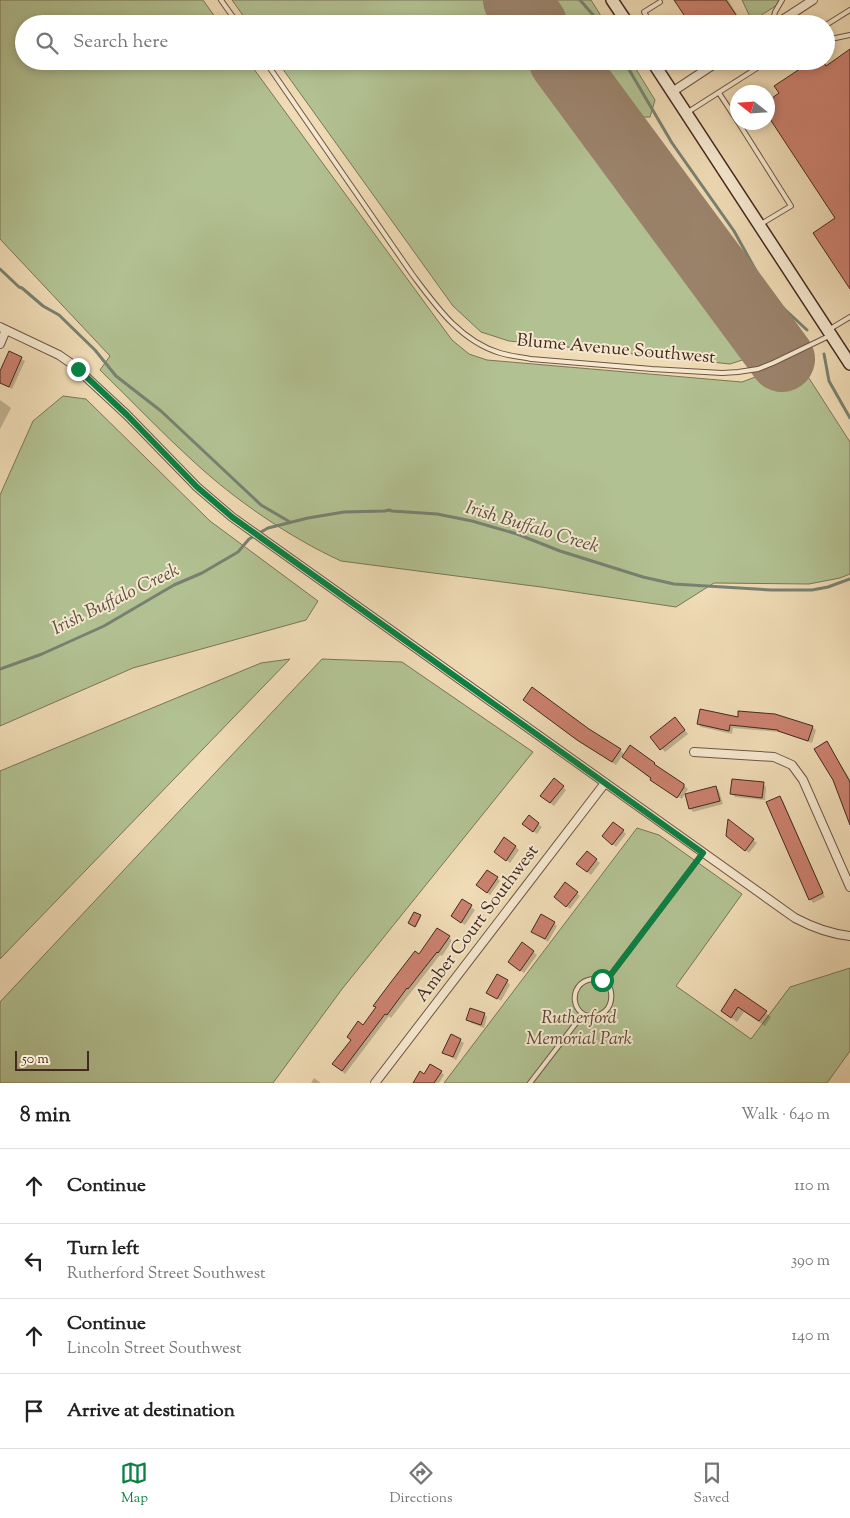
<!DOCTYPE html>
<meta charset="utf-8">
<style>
:root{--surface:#fff;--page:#f6f6f6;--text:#222;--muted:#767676;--line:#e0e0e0;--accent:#0b8043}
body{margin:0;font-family:"Sorts Mill Goudy",serif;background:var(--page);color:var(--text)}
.compass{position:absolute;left:730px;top:85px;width:45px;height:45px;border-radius:50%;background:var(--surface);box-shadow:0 2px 8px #0003;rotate:287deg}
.scale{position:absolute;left:15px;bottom:12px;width:74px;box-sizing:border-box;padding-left:5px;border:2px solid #44291f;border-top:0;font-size:14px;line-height:18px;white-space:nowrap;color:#44291f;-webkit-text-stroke:4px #f5e8cf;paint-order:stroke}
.stop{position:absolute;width:15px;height:15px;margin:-11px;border:4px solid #0b8043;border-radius:50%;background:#fff}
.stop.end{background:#0b8043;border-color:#fff;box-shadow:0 1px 5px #0008}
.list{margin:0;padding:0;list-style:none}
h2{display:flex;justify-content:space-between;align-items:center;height:65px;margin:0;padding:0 20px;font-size:21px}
h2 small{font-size:16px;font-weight:400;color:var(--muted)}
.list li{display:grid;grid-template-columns:32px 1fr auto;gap:15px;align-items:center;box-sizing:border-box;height:75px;padding:0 20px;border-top:1px solid var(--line)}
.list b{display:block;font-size:19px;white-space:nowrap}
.list p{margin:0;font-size:16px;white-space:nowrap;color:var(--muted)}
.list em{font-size:16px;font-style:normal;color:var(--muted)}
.icon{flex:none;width:28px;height:28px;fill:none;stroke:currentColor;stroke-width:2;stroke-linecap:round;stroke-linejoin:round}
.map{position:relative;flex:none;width:850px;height:1083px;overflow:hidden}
.search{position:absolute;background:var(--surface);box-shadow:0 2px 8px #0003;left:15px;right:15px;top:15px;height:55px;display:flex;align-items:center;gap:12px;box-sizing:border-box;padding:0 18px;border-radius:28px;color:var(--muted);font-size:19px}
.sheet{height:365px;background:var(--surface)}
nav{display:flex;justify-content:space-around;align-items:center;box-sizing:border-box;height:70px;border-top:1px solid var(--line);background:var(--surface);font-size:14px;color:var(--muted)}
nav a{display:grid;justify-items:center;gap:2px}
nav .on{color:var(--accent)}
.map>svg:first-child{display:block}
.green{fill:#b2c192;stroke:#7b7558}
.shadow{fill:#0003}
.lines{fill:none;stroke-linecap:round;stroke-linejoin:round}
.stream{stroke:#788171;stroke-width:3}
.runway{stroke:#9a826a;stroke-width:66}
.building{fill:#cb816f;stroke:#44291f}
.lane-casing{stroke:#6f5644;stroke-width:6}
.street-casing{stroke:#6f5644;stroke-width:10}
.secondary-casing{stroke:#44291f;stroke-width:14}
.lane{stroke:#f5e8cf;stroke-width:4}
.street{stroke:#f5e8cf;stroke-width:8}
.secondary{stroke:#f5e8cf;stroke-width:11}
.route{stroke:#0b8043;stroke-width:6}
.labels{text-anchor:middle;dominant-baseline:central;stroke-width:4;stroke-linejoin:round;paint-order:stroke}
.street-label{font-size:18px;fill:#44291f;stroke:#f5e8cf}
.park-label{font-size:18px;font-style:italic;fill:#5a4736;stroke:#f5e8cf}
.water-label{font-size:19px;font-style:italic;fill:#5a4e41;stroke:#f5e8cf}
</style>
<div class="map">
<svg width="850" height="1083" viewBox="0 0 850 1083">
<rect width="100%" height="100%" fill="#efdbb5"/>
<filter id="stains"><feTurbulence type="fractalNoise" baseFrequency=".004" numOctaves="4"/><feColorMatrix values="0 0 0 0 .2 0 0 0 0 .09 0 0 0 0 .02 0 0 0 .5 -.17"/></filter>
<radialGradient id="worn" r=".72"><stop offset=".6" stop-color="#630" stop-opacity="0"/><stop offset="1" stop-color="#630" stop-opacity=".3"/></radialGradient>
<path class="green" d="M0,0H203L220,24H24V61H248L452,340L469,354L487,360L742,382L798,361L850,442V574L840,578L809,584L714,583L676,607L541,587L341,561C289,537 235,500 193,461C161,432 131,400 100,370L110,356L0,239Z
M232,0H493L511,24H249Z
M539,0H591L606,24H557Z
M742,0H785L752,21Z
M277,61H539L761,354L730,364L509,341L481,332L453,306Z
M585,61H631L655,100L650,117H637L621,112Z
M63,396L86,399L210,521L318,601L306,620L133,668L0,726V495L33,421Z
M290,659L0,959V771L261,663Z
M322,659L402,662L533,752L342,989L273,1083H0V1002Z
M637,828L659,835L742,894L676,986L751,1039L790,987L850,968V1051L827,1083H444Z"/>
<path class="shadow" d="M676,0H728L743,24H692Z
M10,353L25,361L12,389L0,383V374Z
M0,400L11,408L0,429Z
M524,700L589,730L620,750L625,755L630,747L688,789L682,799L653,781L622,756L616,765L581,743Z
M679,722L688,734L665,752L652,738Z
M698,724L812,727L816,730L812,743L780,732L733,728L732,734L701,727Z
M827,743L850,779V821L834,780Z
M763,784L766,787L765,800L735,797L732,794Z
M563,787L566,790L554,806L545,799Z
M716,787L719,791L723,804L693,812L690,808Z
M780,797L783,801L825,897L813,903L810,899Z
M529,817L542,827L537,834L527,827Z
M623,831L626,834L616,847L607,839Z
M731,839L753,840L757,843L749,853Z
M515,846L519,850L510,863L496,852Z
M587,853L600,863L591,875L581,867Z
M497,878L500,881L490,895L481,888Z
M577,893L580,896L570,909L559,900Z
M462,900L475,910L465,925L456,919Z
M420,916L421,917L416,927L411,924Z
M554,923L557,926L548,942L533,931Z
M449,937L452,941L442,956L440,955L391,1018L389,1016L345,1074L337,1067L364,1026L419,956Z
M522,944L537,955L524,973L513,965Z
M507,981L510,985L501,1001L488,993Z
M735,991L771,1017L765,1026L744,1012L737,1022L722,1011Z
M484,1014L487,1017L484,1028L471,1023L468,1020Z
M452,1036L464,1043L456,1060L444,1052Z
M441,1072L444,1075L439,1083H418L416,1080L424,1075Z
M314,1078L321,1083H311Z"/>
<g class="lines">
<path class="stream" d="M580,0L601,24
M624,61L672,143L734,231L760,278L779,304L807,330
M0,269L19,287L22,288L43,306L59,315L95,350L116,376L161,411L261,505L290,522
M824,354L829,381L850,418
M0,669L42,654L104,626L174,585L202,573L238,552L249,539L268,528L308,518L344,512L385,511L389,510L392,511L437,514L472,521L517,534L560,551L643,577L674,584L771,590H812L828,587L850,579"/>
<path class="runway" d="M516,0L534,24
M562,61L782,359"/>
</g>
<path class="building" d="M674,0H726L742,24H690Z
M850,49V289L813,233L835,218L768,116V101L779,93L774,86L812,61H823L826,66Z
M9,351L22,357L9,387L0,383V371Z
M532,687L589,729L621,749L612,762L577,740L523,700Z
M700,709L738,717V711L775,714L813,726L808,741L778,731V730L730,725L729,731L697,724Z
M675,717L685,730L660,750L650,737Z
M827,741L850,782V825L833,780L814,749Z
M630,745L655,763L654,764L684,784V787L677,798L650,780L651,778L622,757Z
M554,778L564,786L550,803L540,796Z
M732,779L764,782L762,798L730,794Z
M716,786L720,801L689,809L685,794Z
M780,796L823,893L809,900L766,802Z
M529,815L539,823L533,832L522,824Z
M728,819L754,839L745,851L726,836Z
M613,822L624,830L612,845L602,836Z
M504,837L516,846L506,861L494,852Z
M587,851L597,859L587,872L576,864Z
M487,870L498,877L487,893L476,885Z
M565,882L578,892L566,907L554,897Z
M462,899L472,905L461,923L451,916Z
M414,912L421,915L415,927L408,923Z
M541,914L555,922L545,939L531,932Z
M437,928L450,936L438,953L437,952L408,989L407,988L387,1015L385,1014L342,1071L332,1064L351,1040L347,1037L358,1021L363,1025L376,1007L373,1006L391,982L415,951L419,954Z
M522,942L534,951L520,971L508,962Z
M497,974L508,980L497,999L486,993Z
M735,989L767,1011L759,1021L738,1007L731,1018L721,1011Z
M470,1008L485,1013L481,1025L466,1020Z
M451,1034L461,1039L453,1057L442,1053Z
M430,1064L442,1071L434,1083H413L420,1071L424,1074Z"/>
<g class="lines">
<g class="lane-casing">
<path id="lane" d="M221,0L238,24
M650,22L644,12L660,2
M772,24L775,12L782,0
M826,25L850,10
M826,40L850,35
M265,61L412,274C436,306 460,341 500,353C510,356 521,357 531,359L652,369L722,373L738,372L758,369L773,363L829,336
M719,93L738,122
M688,112L768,61
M738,122L791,206L761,224
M830,329L850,317
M592,979L606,981C611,988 613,995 610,1004C608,1010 603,1014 596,1016C571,1020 566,983 592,979Z
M606,981L703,853
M530,1083L583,1014"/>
</g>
<g class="street-casing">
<path id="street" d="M776,24L813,0
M672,92L719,61
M0,327L59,355L72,364L127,415L197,487L232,517L795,918C812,927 830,934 850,936
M0,344L6,330
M694,752L774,757L792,765L803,780L850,887
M375,1083L605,783"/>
</g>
<g class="secondary-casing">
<path id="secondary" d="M612,0L628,24
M652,61L850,364"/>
</g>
<use href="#lane" class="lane"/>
<use href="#street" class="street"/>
<use href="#secondary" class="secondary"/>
</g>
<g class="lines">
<path class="route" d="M78,369L127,415L197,487L232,517L703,853L606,981L602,980"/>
</g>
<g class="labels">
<g class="street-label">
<text transform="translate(616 350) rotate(5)">Blume Avenue Southwest</text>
<text transform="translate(478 924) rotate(-53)">Amber Court Southwest</text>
</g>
<g class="park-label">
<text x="579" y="1019">Rutherford<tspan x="579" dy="21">Memorial Park</tspan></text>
</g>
<g class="water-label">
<text transform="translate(532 528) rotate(17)">Irish Buffalo Creek</text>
<text transform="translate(116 600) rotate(-26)">Irish Buffalo Creek</text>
</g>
</g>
<rect width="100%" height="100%" filter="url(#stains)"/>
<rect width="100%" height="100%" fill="url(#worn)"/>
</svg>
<svg class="compass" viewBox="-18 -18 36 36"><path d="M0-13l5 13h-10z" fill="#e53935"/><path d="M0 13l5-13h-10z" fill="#767676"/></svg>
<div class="scale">50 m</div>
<div class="stop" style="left:602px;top:980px"></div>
<div class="stop end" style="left:78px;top:369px"></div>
<div class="search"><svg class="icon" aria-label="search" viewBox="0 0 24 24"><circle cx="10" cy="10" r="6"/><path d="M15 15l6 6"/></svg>Search here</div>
</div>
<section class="sheet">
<h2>8 min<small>Walk · 640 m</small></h2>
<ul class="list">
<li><svg class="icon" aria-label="ahead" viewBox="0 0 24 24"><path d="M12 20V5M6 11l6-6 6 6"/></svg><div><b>Continue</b></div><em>110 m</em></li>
<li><svg class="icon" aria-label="left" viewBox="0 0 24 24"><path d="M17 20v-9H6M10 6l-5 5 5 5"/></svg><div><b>Turn left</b><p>Rutherford Street Southwest</p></div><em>390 m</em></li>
<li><svg class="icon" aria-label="ahead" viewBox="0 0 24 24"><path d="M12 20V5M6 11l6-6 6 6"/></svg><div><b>Continue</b><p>Lincoln Street Southwest</p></div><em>140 m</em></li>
<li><svg class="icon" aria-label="arrive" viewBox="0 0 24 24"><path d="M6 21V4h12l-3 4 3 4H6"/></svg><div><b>Arrive at destination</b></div></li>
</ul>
</section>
<nav>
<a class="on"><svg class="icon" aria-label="map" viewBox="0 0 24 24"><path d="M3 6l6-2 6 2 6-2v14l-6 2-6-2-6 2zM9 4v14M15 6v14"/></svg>Map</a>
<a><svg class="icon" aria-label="directions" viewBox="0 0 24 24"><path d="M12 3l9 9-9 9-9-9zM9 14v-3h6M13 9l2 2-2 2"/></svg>Directions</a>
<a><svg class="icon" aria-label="saved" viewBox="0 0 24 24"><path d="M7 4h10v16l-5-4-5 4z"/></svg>Saved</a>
</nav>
